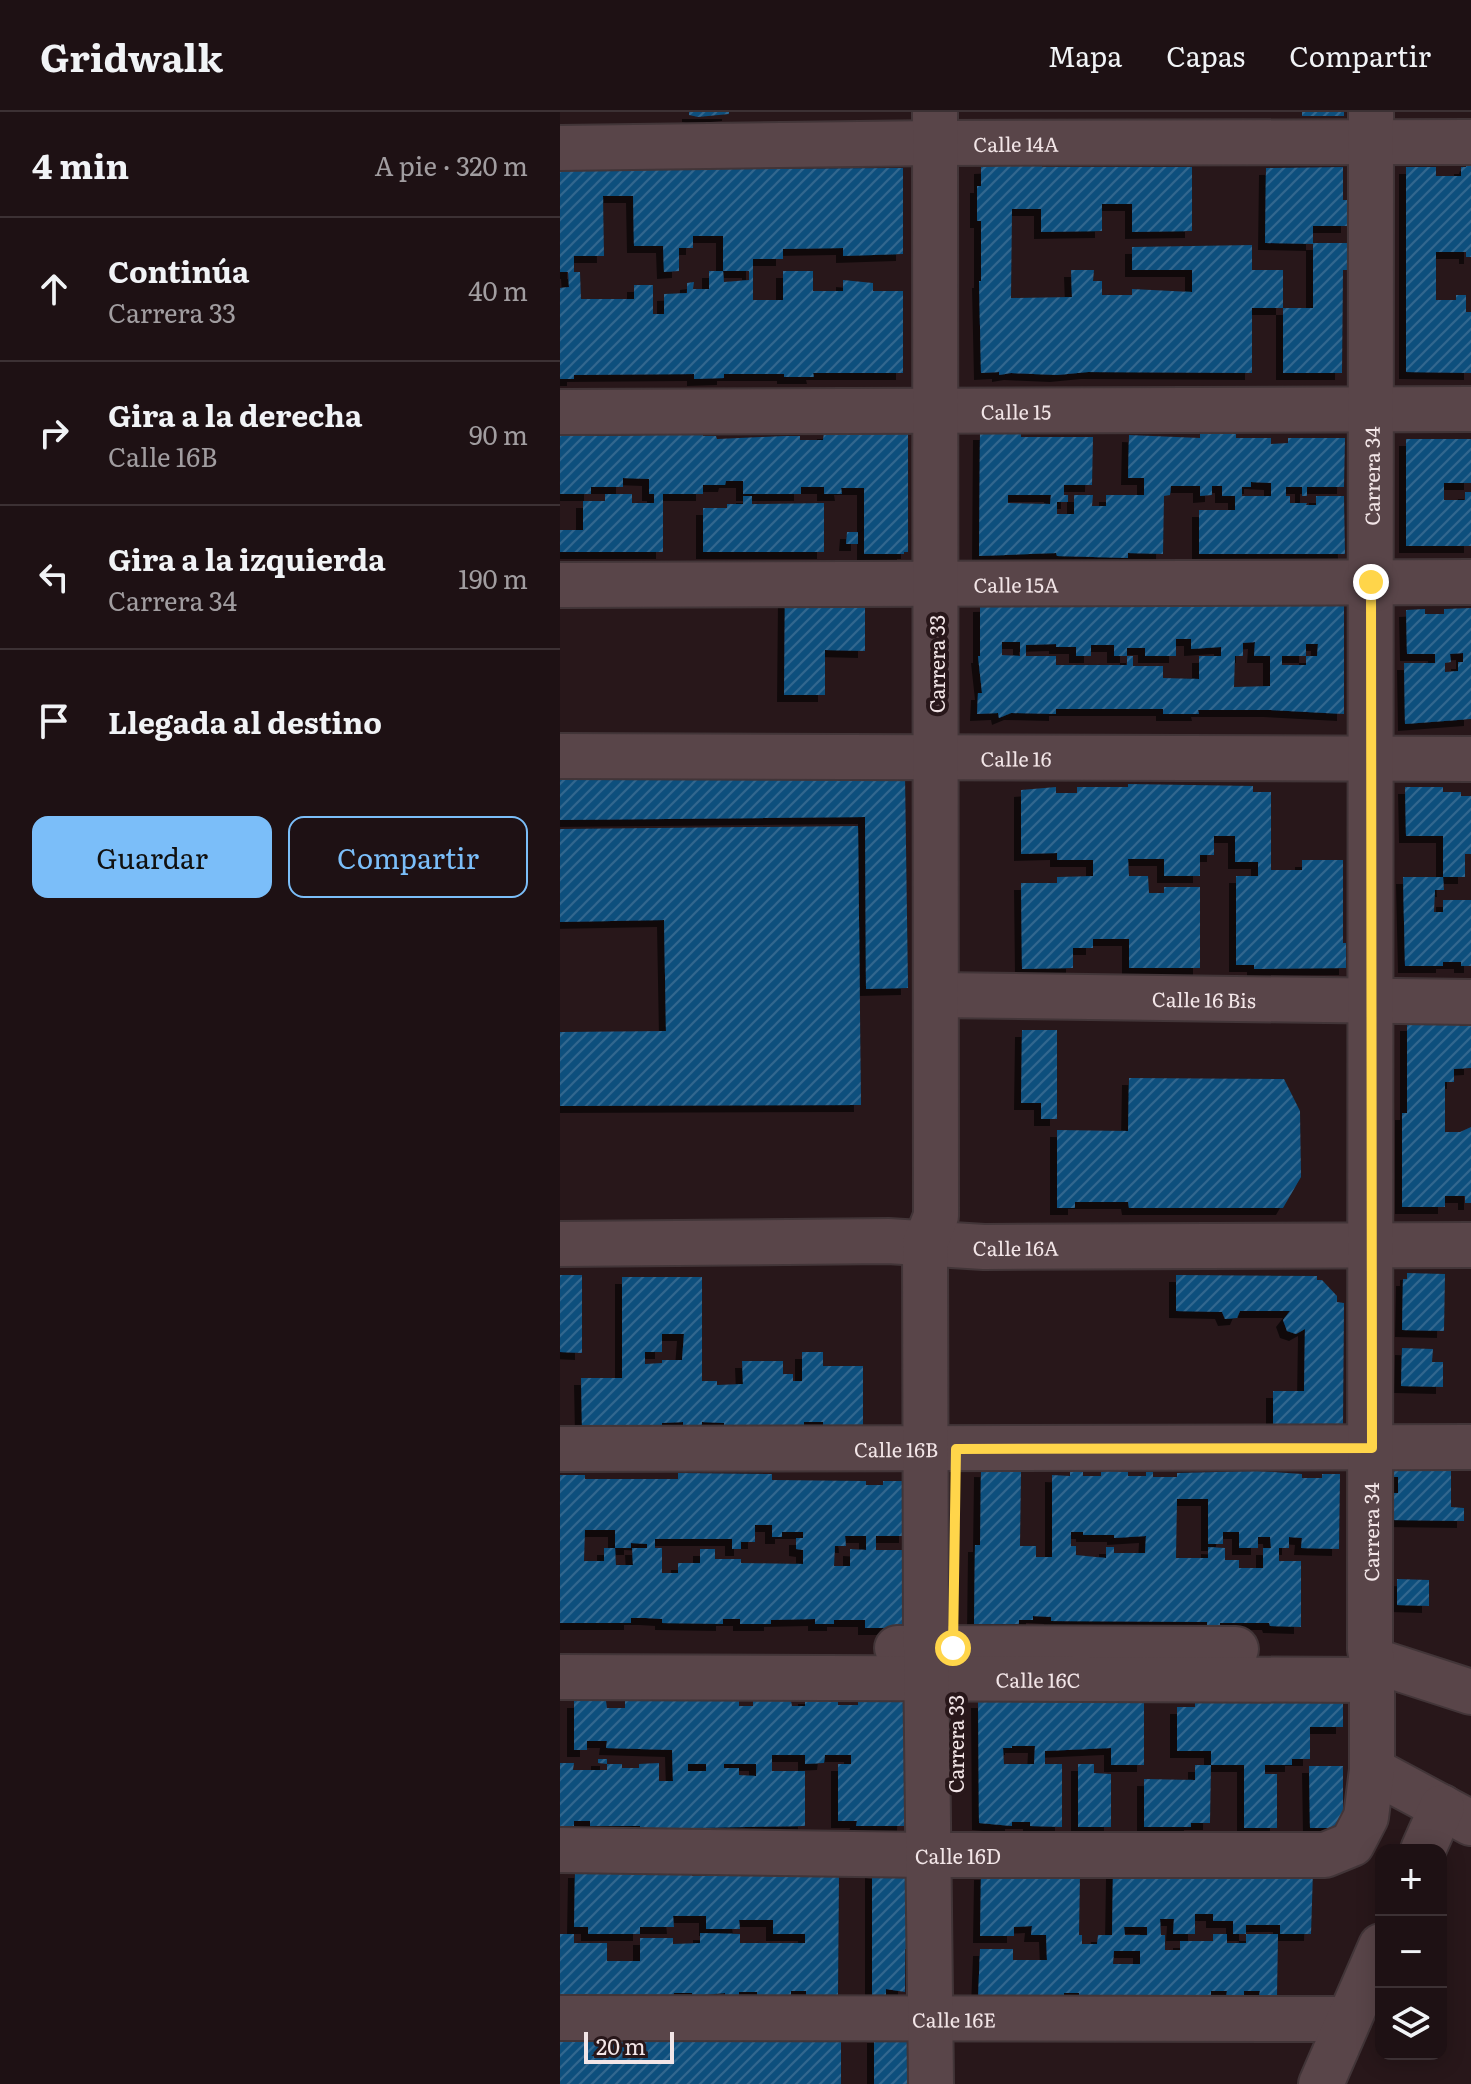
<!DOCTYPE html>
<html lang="es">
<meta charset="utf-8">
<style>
:root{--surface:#1e1114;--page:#261a1d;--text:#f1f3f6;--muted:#a19da0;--line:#3c3134;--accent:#7bbef9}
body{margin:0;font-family:Literata,serif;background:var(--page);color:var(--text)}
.controls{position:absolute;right:24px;bottom:24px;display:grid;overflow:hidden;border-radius:16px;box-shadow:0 4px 20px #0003}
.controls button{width:72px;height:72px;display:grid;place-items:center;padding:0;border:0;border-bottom:2px solid var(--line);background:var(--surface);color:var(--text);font:40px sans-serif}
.scale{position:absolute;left:24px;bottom:20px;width:90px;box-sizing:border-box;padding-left:8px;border:4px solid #f2e5e7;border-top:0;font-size:22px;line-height:28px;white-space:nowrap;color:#f2e5e7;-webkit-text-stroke:6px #28171a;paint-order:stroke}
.stop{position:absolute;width:24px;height:24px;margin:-18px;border:6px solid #ffd54a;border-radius:50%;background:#fff}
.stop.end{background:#ffd54a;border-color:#fff;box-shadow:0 2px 8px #0008}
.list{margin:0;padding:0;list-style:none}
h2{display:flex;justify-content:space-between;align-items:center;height:104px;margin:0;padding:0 32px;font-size:34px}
h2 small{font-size:26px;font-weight:400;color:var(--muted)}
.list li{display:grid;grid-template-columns:52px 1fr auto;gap:24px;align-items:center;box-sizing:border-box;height:144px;padding:0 32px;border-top:2px solid var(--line)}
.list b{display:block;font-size:30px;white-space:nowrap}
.list p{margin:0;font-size:26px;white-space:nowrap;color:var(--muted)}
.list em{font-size:26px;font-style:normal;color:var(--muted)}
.actions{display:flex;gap:16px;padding:24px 32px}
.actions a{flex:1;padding:18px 0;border:2px solid var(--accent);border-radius:16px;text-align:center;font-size:28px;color:var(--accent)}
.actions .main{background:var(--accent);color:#111}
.icon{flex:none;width:44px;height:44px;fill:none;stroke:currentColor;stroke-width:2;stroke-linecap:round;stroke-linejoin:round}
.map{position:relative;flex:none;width:911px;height:1972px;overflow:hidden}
header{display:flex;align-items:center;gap:48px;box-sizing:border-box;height:112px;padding:0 40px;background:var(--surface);border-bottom:2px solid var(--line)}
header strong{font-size:38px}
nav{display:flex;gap:44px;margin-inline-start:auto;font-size:28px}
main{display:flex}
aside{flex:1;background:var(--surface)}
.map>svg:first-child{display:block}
.building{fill:url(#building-hatch);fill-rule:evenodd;filter:url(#shadow)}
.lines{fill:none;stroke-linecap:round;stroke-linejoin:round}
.minor-casing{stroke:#423538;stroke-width:48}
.minor{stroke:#594549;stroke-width:44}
.route{stroke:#ffd54a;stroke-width:10}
.labels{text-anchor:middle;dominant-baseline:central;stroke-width:8;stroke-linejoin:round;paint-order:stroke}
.street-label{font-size:20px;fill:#f2e5e7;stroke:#28171a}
</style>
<header>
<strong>Gridwalk</strong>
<nav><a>Mapa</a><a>Capas</a><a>Compartir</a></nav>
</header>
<main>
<aside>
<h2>4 min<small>A pie · 320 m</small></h2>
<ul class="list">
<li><svg class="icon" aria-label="ahead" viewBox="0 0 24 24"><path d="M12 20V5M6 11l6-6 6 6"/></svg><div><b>Continúa</b><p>Carrera 33</p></div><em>40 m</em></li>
<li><svg class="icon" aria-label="right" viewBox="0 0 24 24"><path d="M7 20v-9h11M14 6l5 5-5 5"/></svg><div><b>Gira a la derecha</b><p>Calle 16B</p></div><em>90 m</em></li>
<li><svg class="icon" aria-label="left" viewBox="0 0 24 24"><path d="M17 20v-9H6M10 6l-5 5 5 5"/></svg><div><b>Gira a la izquierda</b><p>Carrera 34</p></div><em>190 m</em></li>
<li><svg class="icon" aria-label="arrive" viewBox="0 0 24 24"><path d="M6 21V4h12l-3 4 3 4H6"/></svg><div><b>Llegada al destino</b></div></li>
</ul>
<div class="actions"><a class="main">Guardar</a><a>Compartir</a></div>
</aside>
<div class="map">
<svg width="911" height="1972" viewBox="0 0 911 1972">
<defs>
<pattern id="building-hatch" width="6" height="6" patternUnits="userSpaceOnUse" patternTransform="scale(2)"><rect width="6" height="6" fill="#104f7d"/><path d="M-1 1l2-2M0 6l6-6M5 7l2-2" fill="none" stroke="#33688f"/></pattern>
<filter id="shadow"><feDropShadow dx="-7" dy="7" stdDeviation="0" flood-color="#0009"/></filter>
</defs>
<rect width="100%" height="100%" fill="#28171a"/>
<path class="building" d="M129,0H169V2L138,5L129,3Z
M742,0H784V4H742Z
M482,52V55H632V119L572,120V92H542V119L481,120V97H452L451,186L512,185L511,158H534L533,169H542V183H572V177L632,180V158H572V135L692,133V158H723V196H692V261L528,260L497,263L451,261L439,263V260L421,261L419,169H421V109H417V74H421V55Z
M907,52H911V145H906V140H876V188H896V183H906V200H911V261L846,260V55H876V64H901V55H906Z
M103,54H133V57L343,56V142L283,144V136L223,137V147H193V188H223V159H253V179H283V168L313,171V179H343V261H253L254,265H224V262H164V266L134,267V262L14,263V267H0V176L9,175L8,160H0V57H103ZM43,84H73L74,134H103L104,160L119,159V136H133V124H163V159H149V177H133L134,170L127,171V181L104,182V202H93V173H74V187H21L20,160H14V144H44ZM163,159H189V168L164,170Z
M783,55V88H788V114H753V132L705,131L706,56Z
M753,131H788V158H783L782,261H723V196H753Z
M348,319V440H344V442H304V376H281L282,382H264V375H241V382H183V369H166L165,373H143V382H103V440H0V418H23V389H45V382H72V391H94V382H89V367L63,366V375H31V382H0V322L42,324L143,322V324H156L157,327L224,324H240V328H263L264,320Z
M420,321H461V325H533L532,373H504V383H508V390H497V402H514V383H533L532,394H546V383H584V366H568L569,323L640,326V322H676V326H711V332L728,331V326H785L784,375H747V384H742V375H726V384H730V391H747L746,393H756V384H784L785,442H639V398H675V384H662V374H652V383L640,384V374H611L610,383L604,384L603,442L568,441V446L497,444L496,441L419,444ZM691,370L711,371V384H682V375H691ZM448,383H491L490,392L448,391Z
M846,327H911V371H884V388H905V380H911V434H846Z
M183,384H192V392H197L264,391V440H143V396H167V392H183Z
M287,420H298V432H286Z
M225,480H305V539L265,538V583H224Z
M784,486V602L710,598H638L639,602H603V597H496V602L451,601L439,606L438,601L417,602L418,581H422L418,544H420V493ZM616,527H631V537L661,535V544H639V567L603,566V554H573V544H567V553H496V544H466V533L496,532V535H516V544H531V533H554V544H567V536H585V544H616ZM442,530H460V544L442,543ZM695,530L694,544H710V574L674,575L675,544H683V531ZM746,532H758L757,544H746V553H722V544H746Z
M911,496V607L845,612L844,551H875V542H847L846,498L865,497V502H884V497ZM903,541V550H898V559L885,560V551L891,550L890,542Z
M345,662L348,876L306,877L305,705L0,708V666Z
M568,672L693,674V680H711V758H742V748H783V831H786V856L694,857V853H676V764H698V750H675V724H654V743H640V764H604V747H568L569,764H588L589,781H604V775H640V856H569V827H533V836H513V856L462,857L461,771H497V765L533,764V748H497V741L461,742V678L496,675V681H517V675H568Z
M845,675H883V680H901V684H911V742H905V765H883V724H846Z
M298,714L301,993L0,994V920L106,919L104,808L0,810V717Z
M843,765H883L884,778H875L874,800H883V788H911V854H901V850H883V854H845Z
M847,912H900V914H911V956L894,957V970H885V1020H900L911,1015V1091H905V1084H885V1095H842V1001H847Z
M462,918H497V1007H481V991H461Z
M569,966L724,967L740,999L741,1065L723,1096H569L568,1090H515V1096H497V1018L568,1019Z
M847,1161L885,1162L884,1219L842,1218L843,1167H847Z
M0,1163H22V1241L0,1240Z
M616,1163L757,1164V1168H762L777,1184V1190L784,1191L783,1313H713V1279H744L745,1217L736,1222L727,1219L723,1208L730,1199H680L677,1206L665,1207L662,1200L616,1199Z
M62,1165H142V1269H157V1273L183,1272L182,1249H223V1262H233V1269H242V1240H263V1254H303V1317L263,1315V1310H244V1315H164V1311L142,1310V1315H123V1310L102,1311V1315H22L21,1266H62ZM102,1222H124L122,1248H102V1251L85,1252V1240H102Z
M842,1236L873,1237L872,1250H883V1275L841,1274Z
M833,1352L891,1353V1395L904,1396V1409L832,1408V1381H838V1365H833Z
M421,1358L461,1359L460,1434H476V1445H492V1363L510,1364V1360L516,1359L523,1360V1364H541V1360L548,1359L568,1360V1364H586V1360H593V1365H617V1361L697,1359L742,1362V1366H762V1362H780L779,1437L741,1436L742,1426L729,1425V1436H719V1449H741V1515L710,1514L709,1511H660V1514H647V1510L491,1509V1505L473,1504V1508H459V1512H414L415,1433H420ZM617,1387H648V1432H663V1420H679V1436H698V1425H710L711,1436H703V1456H679V1448H665V1436L648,1435V1446H616ZM511,1420H523V1423H554V1426L586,1424L585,1441H554V1435H546V1446L516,1443V1434H511Z
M118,1361L212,1362V1368L306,1369V1373H323V1369H346V1424H316V1438H349V1516H305V1508H274V1512H255V1507L211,1508V1512H180V1507H163V1512L102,1511V1507L86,1506H71V1511H0V1363H25V1367H118ZM195,1413H212V1425H222V1420H243V1426H236V1437L243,1438V1452L181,1451V1447H155V1437H140V1451H118V1461H102V1436H95V1427H172V1437H181V1430H195ZM25,1418H55V1436H71V1431L87,1432V1436H72L73,1453H56L55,1436H44V1449H24ZM285,1424H306V1438L290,1437V1454H274L275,1434H286Z
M837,1467L869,1468V1494L837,1493Z
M245,1585H278V1593H298V1589H311V1586H347L344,1714H296L297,1709H278V1652H291V1643H265L264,1651L245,1652V1643H212V1659H245V1714L80,1717V1714H30V1709H14V1714H0V1651H14L13,1658H47V1652L38,1651V1647H47V1652H62V1656H79V1652L99,1651V1669H113L112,1638L46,1636L47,1629H27V1638H14V1589H46L47,1596H65V1589H179V1594H193V1589H231L232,1594H245ZM128,1652H146V1659H128ZM164,1652H196V1664L179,1663V1656H164Z
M550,1588H584V1653H551V1636L485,1639V1652H502V1715L470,1714V1710H452V1714L419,1711L418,1589L551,1590ZM452,1634H475L474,1652H444L443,1636H452Z
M783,1589V1615H750V1647H732V1653H705V1662H717V1716H684V1653H651V1639H617V1595H635V1591Z
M518,1652H534V1661L551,1662V1715H518Z
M635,1653H651L650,1711H631V1715H584V1667L635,1668Z
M749,1654H783V1716H750Z
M15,1759H132V1764H147V1759H279L278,1884H246V1879H231V1884H197V1880H179V1884H165V1881L132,1884V1881H114L113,1884H0V1822H14V1831H47V1849H80V1826H113V1832L140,1831V1821L180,1822V1831H245V1822H213V1808H179L180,1817H146V1804H113L114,1815H80V1822H28V1815H14Z
M312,1759L345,1764V1804H349L347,1837H345V1880L326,1877V1884H312Z
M753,1759L751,1822H720V1813H686V1822H718L717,1884H699L700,1879H684V1884L666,1885L667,1879H651V1885H519V1881H504V1885L418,1887L420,1837H453V1848H487L486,1823H471L472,1814L454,1815V1824H420L421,1761H454V1766L472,1765L471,1761H487V1765H505V1761H520L519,1823H522V1832H537L538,1823H552L553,1760H567V1765H586V1760ZM635,1802H653V1809H673V1822H686V1831H667V1822H653V1829H620V1838H605V1823H601L600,1807H614L613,1822H635ZM564,1815H587V1823H565ZM554,1839H580V1852H553Z
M0,1923L31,1925V1929H67V1924L132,1925V1929H149V1924H162V1929H197V1924H281V1972H0Z
M314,1924H347V1972H314Z"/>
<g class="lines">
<g class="minor-casing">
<g id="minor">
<path id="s1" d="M0,36L375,31L911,30"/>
<path id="s2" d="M0,300L911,297"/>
<path id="s3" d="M0,473L911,470"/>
<path id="s4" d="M0,644L911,647"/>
<path id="s5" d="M376,883L911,890"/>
<path id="s6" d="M0,1132L328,1129L424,1135L911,1133"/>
<path id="s7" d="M0,1337L911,1335"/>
<path d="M337,1536L676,1537"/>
<path d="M812,1548L911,1580"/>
<path id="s8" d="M0,1565L812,1568"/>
<path d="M812,1658L911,1711"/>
<path id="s9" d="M0,1738L368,1743H765L792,1732L806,1705L812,1658V1548L810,1537L811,0"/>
<path d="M863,1738L882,1695"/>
<path id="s10" d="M0,1906L789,1907"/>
<path d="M371,1972L366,1536L365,1132L376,1104L375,0"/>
<path d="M761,1972L821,1834"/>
</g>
</g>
<use href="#minor" class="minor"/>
</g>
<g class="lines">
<path class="route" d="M393,1536L396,1337L812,1336L811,470"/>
</g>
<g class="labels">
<g class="street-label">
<text stroke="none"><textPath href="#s1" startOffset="456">Calle 14A</textPath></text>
<text stroke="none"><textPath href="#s2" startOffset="456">Calle 15</textPath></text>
<text stroke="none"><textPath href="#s9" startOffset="2166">Carrera 34</textPath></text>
<text stroke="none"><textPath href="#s3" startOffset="456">Calle 15A</textPath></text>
<text transform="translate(376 552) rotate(-90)">Carrera 33</text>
<text stroke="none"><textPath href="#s4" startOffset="456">Calle 16</textPath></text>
<text stroke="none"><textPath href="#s5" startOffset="268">Calle 16 Bis</textPath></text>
<text stroke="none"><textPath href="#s6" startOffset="456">Calle 16A</textPath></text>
<text stroke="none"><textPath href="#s7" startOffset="336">Calle 16B</textPath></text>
<text stroke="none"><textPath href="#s9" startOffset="1110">Carrera 34</textPath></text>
<text stroke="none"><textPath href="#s8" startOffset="478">Calle 16C</textPath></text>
<text transform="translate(395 1632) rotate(-90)">Carrera 33</text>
<text stroke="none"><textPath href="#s9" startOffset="398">Calle 16D</textPath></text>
<text stroke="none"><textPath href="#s10" startOffset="394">Calle 16E</textPath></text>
</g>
</g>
</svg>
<div class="controls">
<button>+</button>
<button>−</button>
<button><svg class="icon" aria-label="layers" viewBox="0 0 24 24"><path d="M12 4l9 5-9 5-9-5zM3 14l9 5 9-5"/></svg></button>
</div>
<div class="scale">20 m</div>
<div class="stop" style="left:393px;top:1536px"></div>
<div class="stop end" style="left:811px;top:470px"></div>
</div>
</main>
